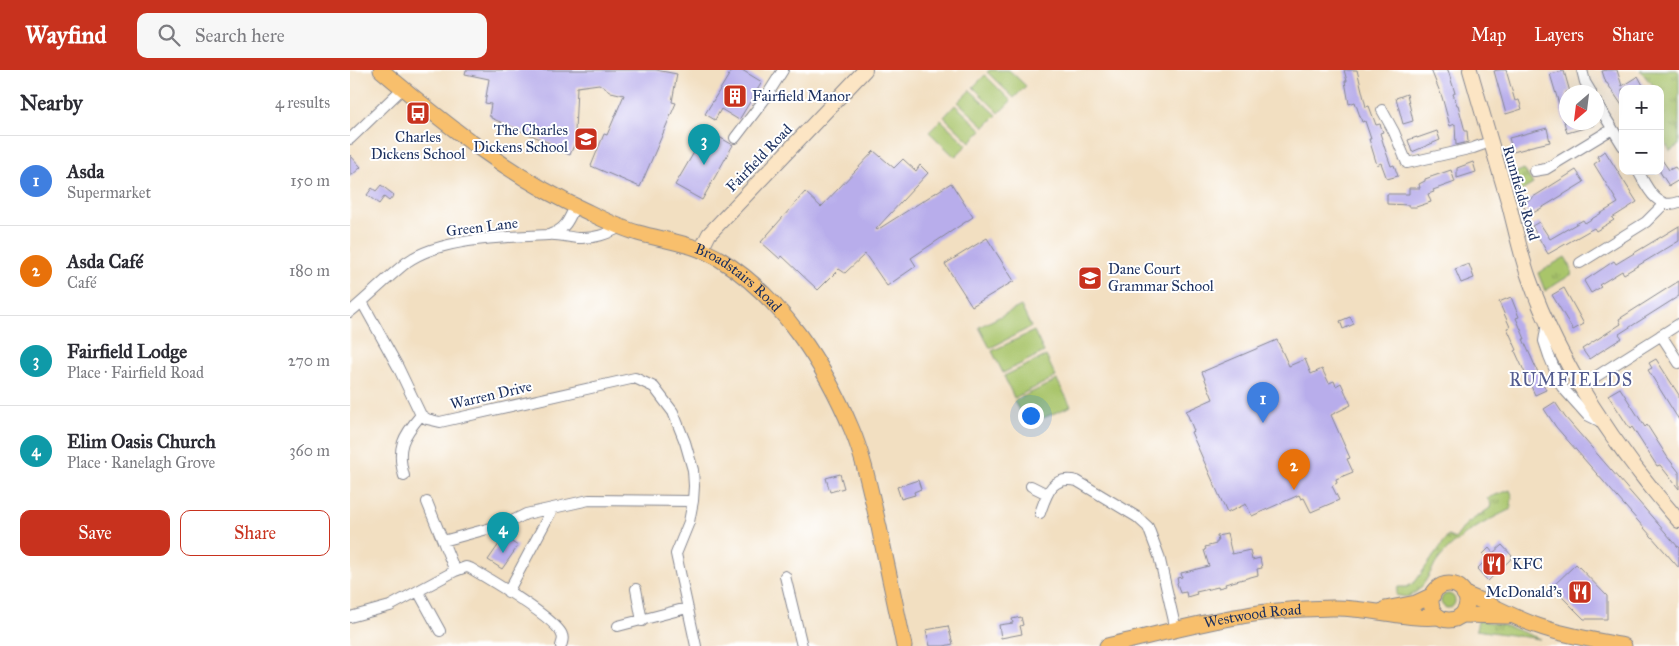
<!DOCTYPE html>
<meta charset="utf-8">
<style>
:root{--surface:#fff;--page:#f7f7f7;--text:#2b2b33;--muted:#7c7c81;--line:#e1e1e2;--accent:#c8321e}
body{margin:0;font-family:"IM FELL Great Primer",serif;background:var(--page);color:var(--text)}
.controls{position:absolute;right:15px;top:15px;display:grid;overflow:hidden;border-radius:10px;box-shadow:0 5px 20px #0002}
.controls button{width:45px;height:45px;display:grid;place-items:center;padding:0;border:0;border-bottom:1px solid var(--line);background:var(--surface);color:var(--text);font:25px sans-serif}
.compass{position:absolute;left:1209px;top:15px;width:45px;height:45px;border-radius:50%;background:var(--surface);box-shadow:0 5px 20px #0002;rotate:208deg}
.you{position:absolute;left:680px;top:345px;width:18px;height:18px;margin:-12px;border:4px solid #fff;border-radius:50%;background:#1a73e8;box-shadow:0 0 0 8px #1a73e833}
.badge{display:grid;place-items:center;width:32px;height:32px;border-radius:50%;background:var(--accent);color:#fff;font-size:16px;font-weight:700}
.pin{position:absolute;translate:-50% -41px;filter:drop-shadow(0 1px 2px #0008)}
.pin::after{content:'';position:absolute;top:26px;width:18px;height:15px;background:inherit;clip-path:polygon(0 0,100% 0,50% 100%)}
.list{margin:0;padding:0;list-style:none}
h2{display:flex;justify-content:space-between;align-items:center;height:65px;margin:0;padding:0 20px;font-size:21px}
h2 small{font-size:16px;font-weight:400;color:var(--muted)}
.list li{display:grid;grid-template-columns:32px 1fr auto;gap:15px;align-items:center;box-sizing:border-box;height:90px;padding:0 20px;border-top:1px solid var(--line)}
.list b{display:block;font-size:19px;white-space:nowrap}
.list p{margin:0;font-size:16px;white-space:nowrap;color:var(--muted)}
.list em{font-size:16px;font-style:normal;color:var(--muted)}
.actions{display:flex;gap:10px;padding:15px 20px}
.actions a{flex:1;padding:11px 0;border:1px solid var(--accent);border-radius:10px;text-align:center;font-size:18px;color:var(--accent)}
.actions .main{background:var(--accent);color:#fff}
.icon{flex:none;width:28px;height:28px;fill:none;stroke:currentColor;stroke-width:2;stroke-linecap:round;stroke-linejoin:round}
.map{position:relative;flex:none;width:1329px;height:576px;overflow:hidden}
header{display:flex;align-items:center;gap:30px;box-sizing:border-box;height:70px;padding:0 25px;background:var(--accent);color:#fff}
header strong{font-size:24px}
nav{display:flex;gap:28px;margin-inline-start:auto;font-size:18px}
.search{width:350px;height:45px;background:var(--page);display:flex;align-items:center;gap:12px;box-sizing:border-box;padding:0 18px;border-radius:10px;color:var(--muted);font-size:19px}
main{display:flex}
aside{flex:1;background:var(--surface)}
.map>svg:first-child{display:block}
.grass{fill:url(#grass-tufts);stroke:#627a64}
.garden{fill:#a9c56b;stroke:#627a64}
.building{fill:#b8adeb}
.lines{fill:none;stroke-linecap:round;stroke-linejoin:round}
.street-casing{stroke:#868790;stroke-width:12}
.secondary-casing{stroke:#868790;stroke-width:16}
.primary-casing{stroke:#868790;stroke-width:17}
.street{stroke:#fff;stroke-width:10}
.secondary{stroke:#fce5c4;stroke-width:14}
.primary{stroke:#f8bf6c;stroke-width:15}
.labels{text-anchor:middle;dominant-baseline:central;stroke-width:4;stroke-linejoin:round;paint-order:stroke}
.poi-label{font-size:15px;fill:#1b2f5e;stroke:#fff;text-anchor:start}
.street-label{font-size:15px;fill:#1b2f5e;stroke:#fff}
.quarter-label{font-size:18px;letter-spacing:1px;fill:#525b8f;stroke:#fff}
</style>
<header>
<strong>Wayfind</strong>
<div class="search"><svg class="icon" aria-label="search" viewBox="0 0 24 24"><circle cx="10" cy="10" r="6"/><path d="M15 15l6 6"/></svg>Search here</div>
<nav><a>Map</a><a>Layers</a><a>Share</a></nav>
</header>
<main>
<aside>
<h2>Nearby<small>4 results</small></h2>
<ul class="list">
<li><span class="badge" style="background:#3f7fe0">1</span><div><b>Asda</b><p>Supermarket</p></div><em>150 m</em></li>
<li><span class="badge" style="background:#e8710a">2</span><div><b>Asda Café</b><p>Café</p></div><em>180 m</em></li>
<li><span class="badge" style="background:#0f9aa8">3</span><div><b>Fairfield Lodge</b><p>Place · Fairfield Road</p></div><em>270 m</em></li>
<li><span class="badge" style="background:#0f9aa8">4</span><div><b>Elim Oasis Church</b><p>Place · Ranelagh Grove</p></div><em>360 m</em></li>
</ul>
<div class="actions"><a class="main">Save</a><a>Share</a></div>
</aside>
<div class="map">
<svg width="1329" height="576" viewBox="0 0 1329 576">
<defs>
<pattern id="grass-tufts" width="24" height="20" patternUnits="userSpaceOnUse" patternTransform="scale(1.25)"><rect width="24" height="20" fill="#a9c56b"/><path d="M3 7l-1-3M5 7V3M7 7l1-3M15 17l-1-3M17 17v-4M19 17l1-3" fill="none" stroke="#89a05b"/></pattern>
</defs>
<rect width="100%" height="100%" fill="#fff"/>
<filter id="ink" filterUnits="userSpaceOnUse"><feTurbulence type="fractalNoise" baseFrequency=".02" numOctaves="2"/><feDisplacementMap in="SourceGraphic" scale="10" xChannelSelector="R" yChannelSelector="G"/><feConvolveMatrix kernelMatrix="1 2 1 2 8 2 1 2 1" color-interpolation-filters="sRGB"/></filter>
<filter id="wash" filterUnits="userSpaceOnUse"><feTurbulence type="fractalNoise" baseFrequency=".0096" numOctaves="4" result="noise"/><feDisplacementMap in="SourceGraphic" scale="20" xChannelSelector="R" yChannelSelector="G"/><feGaussianBlur stdDeviation="1.12" result="paint"/><feColorMatrix in="noise" values="0 0 0 0 0 0 0 0 0 0 0 0 0 0 0 0 0 1.4 0 .05"/><feComposite in="paint" operator="in"/></filter>
<g filter="url(#wash)">
<rect width="100%" height="100%" fill="#f2dfc1"/>
<path class="grass" d="M1290,0H1327L1329,2V75L1320,81L1310,64V26L1314,23L1310,19H1308L1298,10Z
M1174,99L1183,114L1165,125L1160,105Z
M1215,187L1220,195L1222,204L1195,221L1188,203Z
M1160,420L1162,425L1161,439C1136,451 1107,466 1089,489C1081,499 1075,516 1065,523C1058,528 1054,527 1046,525L1048,517H1057L1065,512L1098,466L1105,469L1116,454L1140,438L1141,434L1137,428Z
M1091 531a7 7 0 1 1 14 0a7 7 0 1 1-14 0Z
M1128,551C1150,552 1170,561 1190,569L1126,560Z"/>
<path class="garden" d="M640,0H659L676,16L664,28L637,2Z
M635,5L661,31L649,43L623,17Z
M620,20L647,45L635,57L608,32Z
M605,35L632,60L620,72L594,47Z
M591,50L617,75L605,87L579,62Z
M671,236L681,257L640,278L629,257Z
M684,261L694,282L653,303L642,281Z
M696,286L706,307L664,328L654,306Z
M707,310L721,336L677,355L664,331Z"/>
<g id="blocks">
<path class="building" d="M116,0H306L327,4L322,32L326,33L290,117L241,96L254,64L257,65L274,25L261,22L249,14L227,17L225,63L228,65L220,85L201,77L202,74L141,48V46H139L141,34L135,33L139,9L115,4Z
M382,0H392L412,12L389,50L371,39L365,50L355,44Z
M994,0H1007L1016,37L1019,36L1026,55L1030,54L1033,62L1030,63L1035,79L1041,96L1044,95L1048,106L1037,109L1031,93L1027,95L1019,69H1021L1015,51L1012,52L1005,32L999,34L995,11H997Z
M1081,0H1098L1105,23L1103,24L1107,35H1108L1115,61H1117L1118,72L1106,75L1105,54L1100,56L1092,27Z
M1148,0H1156L1165,31L1169,30L1172,39L1156,44L1144,1Z
M1257,0H1267L1272,16L1288,6L1295,19H1272L1273,37L1257,13H1256L1252,1Z
M1214,1L1220,22H1216V51H1214L1200,4Z
M1057,24L1063,51L1053,54L1046,28Z
M1214,52H1244L1245,55L1217,63Z
M1197,58L1200,72L1178,77V78L1163,82L1159,68Z
M357,60L383,75L352,130L325,115Z
M1087,61L1090,70L1062,82L1058,70L1067,67V68Z
M524,81L544,98L553,89L566,101L570,95L578,103L526,159L527,160L601,113L623,147L561,188L566,196L537,216L515,184L495,203L489,199L468,220L432,186L430,189L411,172L455,122L471,137Z
M1255,81L1287,132L1262,148L1264,150L1246,161L1244,158L1198,184L1182,156L1189,152L1200,169L1233,150L1235,153L1268,133L1244,94L1250,90L1247,86Z
M0,85L11,97L0,107Z
M1310,87L1319,100L1325,97L1329,103V110L1319,116L1310,102Z
M1123,92L1126,102L1107,108V98Z
M1101,100L1105,112L1083,120L1084,122L1078,124L1081,132L1066,137H1059V135L1037,134V124H1059V118H1070L1069,114L1075,111V109Z
M1226,100L1234,112L1180,145L1172,134Z
M31,115L44,125L39,131L34,127L29,134L17,125L22,118L26,121Z
M1329,156V171L1274,204L1272,201L1249,215L1251,217L1241,223L1234,211L1264,191L1266,194Z
M637,168L664,211L622,236L595,194Z
M1119,194L1124,208L1111,213L1105,199Z
M1329,211V226L1269,264L1272,268L1239,289L1232,279L1271,254L1269,249Z
M1214,218L1234,254L1223,260L1202,225Z
M1161,227L1169,247L1166,248L1175,269H1173L1196,320L1185,325L1165,281L1167,280L1157,258L1160,257L1149,232Z
M1000,247L1004,254L993,259L990,251Z
M927,270L939,296L955,289L961,304L972,299L979,313L984,311L986,316L991,313L1001,335L981,345L1000,388L997,389L1003,402L986,409L987,413L982,416L989,430L961,442L954,428L951,429L949,425L902,446L896,434L877,443L841,362L844,361L836,341L863,329L852,302Z
M1306,289L1329,325V350L1298,300L1302,298L1299,293Z
M1270,318L1295,357L1297,355L1318,388L1329,402V419L1310,395L1307,396L1282,357L1280,359L1258,325Z
M1205,332L1215,347L1329,478V498L1206,357L1194,339Z
M490,404L494,418L480,422L476,408Z
M568,410L571,419L564,422L565,425L551,429L547,417Z
M877,464L882,484L900,480L902,490L910,488L912,498L907,499L908,505L875,514L876,516L868,518V517L846,522L847,524L837,527L836,522L830,523L827,513L828,512L827,508L832,507L831,503L859,496L854,480L856,479L855,477L866,474V472H868L867,466Z
M154,467L168,476L152,499L138,490Z
M1152,475L1163,487L1138,511L1127,499L1137,489L1133,484L1139,478L1143,483Z
M1226,494L1257,526V549H1234L1202,517Z
M671,547L673,555L670,556L672,564L651,568L649,555L663,553L662,549Z
M598,556L603,574L594,576H580L576,560Z"/>
</g>
</g>
<g filter="url(#ink)">
<use href="#blocks" fill-opacity="0" stroke="#868790" stroke-width="1"/>
<g class="lines">
<g class="street-casing">
<path id="street" d="M1232,0L1235,12L1241,22
M1246,32L1273,76
M1032,40L1044,62L1057,93L1123,78L1140,72
M385,68L414,30L433,0
M0,69L53,18
M1184,101L1196,99L1262,59
M1288,101C1297,117 1307,141 1329,132
M201,164C216,159 219,149 225,136
M1230,193L1296,152L1314,134
M12,232L48,297L71,345L77,349L90,352L285,308L304,317L323,342L335,372L343,400L344,416L343,431L339,452L326,484L346,576
M0,242C19,226 37,208 57,192C90,168 157,167 198,165C207,164 218,167 228,168C244,169 257,164 271,157
M1197,253L1194,271L1199,286L1212,317L1237,345L1253,353
M1311,265L1329,293
M1231,316L1329,254
M54,406C46,378 53,366 71,345
M681,416L697,424
M77,432L105,501
M690,443C697,423 702,405 727,411L787,447L798,457L809,486L826,560
M93,471L141,458L162,451L176,444L239,430L343,431
M435,506L452,576
M286,519L292,551
M68,521L90,561
M158,522L203,438
M0,547L40,536L105,501L116,497L120,498C137,508 207,549 212,565C214,569 212,572 211,576
M268,556L337,538"/>
</g>
<g class="secondary-casing">
<path id="secondary" d="M1120,0C1133,44 1145,87 1158,131C1165,157 1170,183 1179,208C1210,296 1268,381 1329,451
M351,180L359,164L515,0"/>
</g>
<g class="primary-casing">
<g id="primary">
<path id="s1" d="M31,0C95,54 162,108 238,142C254,150 271,158 288,163C317,171 346,174 371,190C432,228 475,295 502,360C515,391 521,425 529,457C537,497 546,536 554,576"/>
<circle cx="1099" cy="532" r="18"/>
<path d="M1114,524C1139,533 1162,547 1188,556C1216,566 1245,570 1274,576"/>
<path d="M1035,539L1066,533L1083,525"/>
<path d="M1112,545L1158,546"/>
<path id="s2" d="M757,576C802,566 846,553 892,546C921,540 953,539 983,538C1019,537 1053,550 1089,547"/>
</g>
</g>
<use href="#street" class="street"/>
<use href="#secondary" class="secondary"/>
<use href="#primary" class="primary"/>
</g>
</g>
<defs>
<g id="building-square" transform="scale(1.25)"><rect x="-9" y="-9" width="18" height="18" rx="4" fill="#c8321e" stroke="#fff"/><path d="M-4-6H4V6H1V3H-1V6H-4ZM-2.5-4.3h1.7v1.8h-1.7ZM.8-4.3h1.7v1.8H.8ZM-2.5-1h1.7V.8h-1.7ZM.8-1h1.7V.8H.8Z" fill="#fff"/></g>
<g id="bus-square" transform="scale(1.25)"><rect x="-9" y="-9" width="18" height="18" rx="4" fill="#c8321e" stroke="#fff"/><path d="M-5-6H5V4H4V6H2V4H-2V6H-4V4H-5ZM-3.5-4V0h7V-4ZM-3.5 1.2v1.5H-2V1.2ZM2 1.2v1.5H3.5V1.2Z" fill="#fff"/></g>
<g id="school-square" transform="scale(1.25)"><rect x="-9" y="-9" width="18" height="18" rx="4" fill="#c8321e" stroke="#fff"/><path d="M0-5L7-2L0 1L-7-2ZM-4 1L0 2.5L4 1V4Q0 6-4 4Z" fill="#fff"/></g>
<g id="restaurant-square" transform="scale(1.25)"><rect x="-9" y="-9" width="18" height="18" rx="4" fill="#c8321e" stroke="#fff"/><path d="M-5-6h1v4h1v-4h1v4h1v-4h1v5L-1.5 .5V6h-2V.5L-5-1ZM5-6V6H3V1.5H1.5Q1.5-4 5-6Z" fill="#fff"/></g>
</defs>
<g fill-rule="evenodd">
<use href="#building-square" x="385" y="26"/>
<use href="#bus-square" x="68" y="43"/>
<use href="#school-square" x="236" y="69"/>
<use href="#school-square" x="740" y="208"/>
<use href="#restaurant-square" x="1144" y="494"/>
<use href="#restaurant-square" x="1230" y="522"/>
</g>
<g class="labels">
<g class="poi-label">
<text x="402" y="26">Fairfield Manor</text>
<text x="218" y="60" text-anchor="end">The Charles<tspan x="218" dy="17">Dickens School</tspan></text>
<text x="68" y="67" text-anchor="middle">Charles<tspan x="68" dy="17">Dickens School</tspan></text>
<text x="758" y="199">Dane Court<tspan x="758" dy="17">Grammar School</tspan></text>
<text x="1162" y="494">KFC</text>
<text x="1212" y="522" text-anchor="end">McDonald's</text>
</g>
<g class="street-label">
<text transform="translate(409 88) rotate(-46)">Fairfield Road</text>
<text transform="translate(1171 123) rotate(74)">Rumfields Road</text>
<text transform="translate(132 157) rotate(-7)">Green Lane</text>
<text stroke="none"><textPath href="#s1" startOffset="418">Broadstairs Road</textPath></text>
<text transform="translate(141 325) rotate(-13)">Warren Drive</text>
<text stroke="none"><textPath href="#s2" startOffset="149">Westwood Road</textPath></text>
</g>
<g class="quarter-label">
<text x="1221" y="310">RUMFIELDS</text>
</g>
</g>
</svg>
<div class="controls">
<button>+</button>
<button>−</button>
</div>
<svg class="compass" viewBox="-18 -18 36 36"><path d="M0-13l5 13h-10z" fill="#e53935"/><path d="M0 13l5-13h-10z" fill="#7c7c81"/></svg>
<div class="you"></div>
<div class="pin badge" style="left:913px;top:353px;background:#3f7fe0">1</div>
<div class="pin badge" style="left:944px;top:420px;background:#e8710a">2</div>
<div class="pin badge" style="left:354px;top:95px;background:#0f9aa8">3</div>
<div class="pin badge" style="left:153px;top:483px;background:#0f9aa8">4</div>
</div>
</main>
